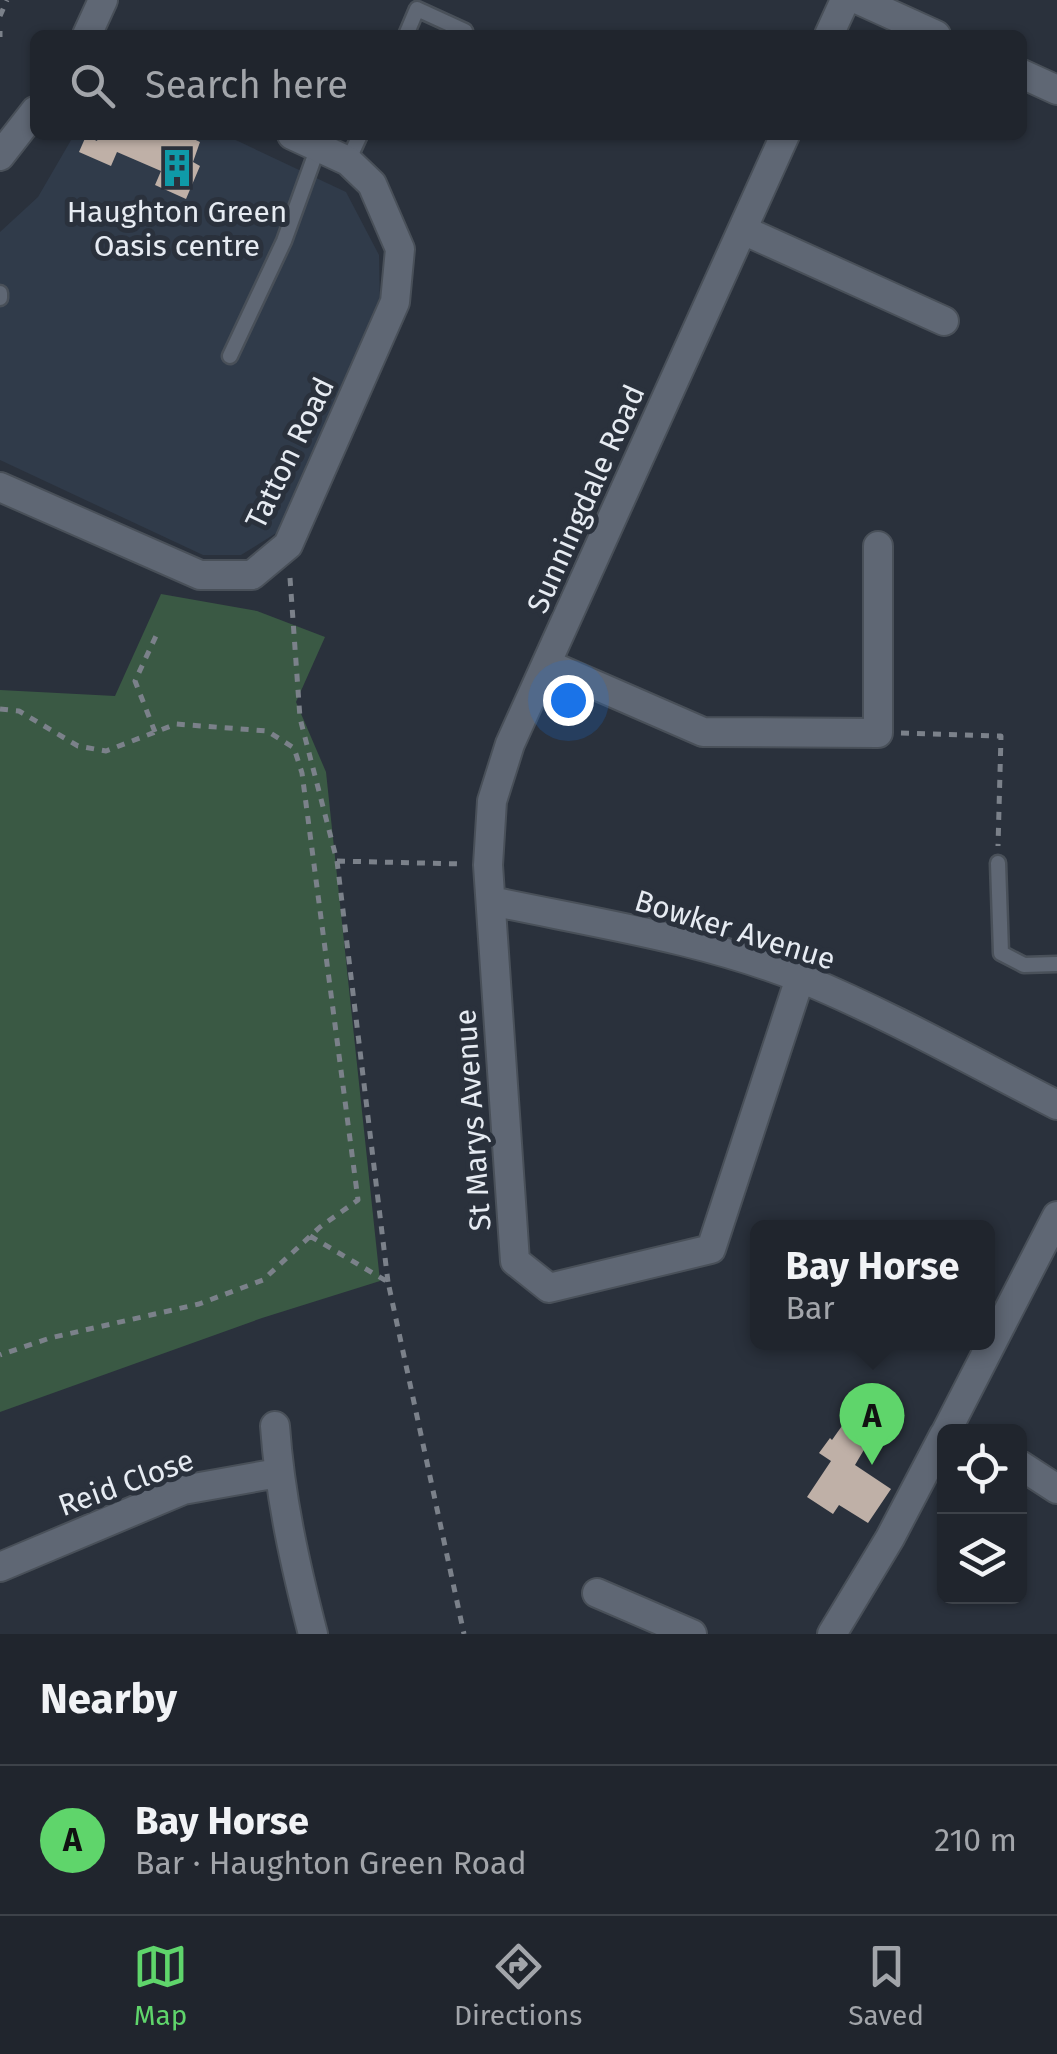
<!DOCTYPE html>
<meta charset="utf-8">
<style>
:root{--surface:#20252d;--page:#282d35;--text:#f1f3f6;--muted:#a2a5aa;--line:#3d4249;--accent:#5fd56b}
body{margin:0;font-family:"Fira Sans",sans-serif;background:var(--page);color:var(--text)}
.controls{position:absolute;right:30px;bottom:30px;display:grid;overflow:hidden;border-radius:15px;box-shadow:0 2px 8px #0004}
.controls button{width:90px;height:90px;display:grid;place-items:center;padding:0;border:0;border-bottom:2px solid var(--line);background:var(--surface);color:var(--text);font:50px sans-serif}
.you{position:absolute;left:568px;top:700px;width:35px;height:35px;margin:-25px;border:8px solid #fff;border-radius:50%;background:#1a73e8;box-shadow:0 0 0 15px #1a73e833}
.badge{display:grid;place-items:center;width:65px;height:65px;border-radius:50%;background:var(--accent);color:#111;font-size:32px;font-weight:700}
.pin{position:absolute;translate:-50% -82px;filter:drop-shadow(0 2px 5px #0008)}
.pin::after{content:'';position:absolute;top:52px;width:35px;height:30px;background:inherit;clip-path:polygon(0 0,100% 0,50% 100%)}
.popup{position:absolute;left:750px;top:1220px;width:245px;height:130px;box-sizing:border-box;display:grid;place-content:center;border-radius:15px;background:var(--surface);filter:drop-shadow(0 2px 8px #0005);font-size:32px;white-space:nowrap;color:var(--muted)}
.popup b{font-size:38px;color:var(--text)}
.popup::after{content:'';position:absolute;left:50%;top:100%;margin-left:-20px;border:20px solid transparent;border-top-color:var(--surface)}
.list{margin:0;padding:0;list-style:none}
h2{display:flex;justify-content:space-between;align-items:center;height:130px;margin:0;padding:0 40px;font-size:42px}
h2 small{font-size:32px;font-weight:400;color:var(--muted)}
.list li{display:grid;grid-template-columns:65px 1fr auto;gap:30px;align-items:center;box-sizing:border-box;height:150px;padding:0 40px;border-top:2px solid var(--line)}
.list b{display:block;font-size:38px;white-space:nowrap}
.list p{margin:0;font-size:32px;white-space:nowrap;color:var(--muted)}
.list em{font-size:32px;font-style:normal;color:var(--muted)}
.icon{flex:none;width:55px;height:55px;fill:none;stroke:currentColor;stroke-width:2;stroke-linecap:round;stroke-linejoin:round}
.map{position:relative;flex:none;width:1057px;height:1634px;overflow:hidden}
.search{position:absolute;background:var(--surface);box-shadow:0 2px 8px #0004;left:30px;right:30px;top:30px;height:110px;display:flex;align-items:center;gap:25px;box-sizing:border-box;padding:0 35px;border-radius:15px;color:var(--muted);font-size:38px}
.sheet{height:280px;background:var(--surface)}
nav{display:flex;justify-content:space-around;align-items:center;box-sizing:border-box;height:140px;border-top:2px solid var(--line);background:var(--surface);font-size:28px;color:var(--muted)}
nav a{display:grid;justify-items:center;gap:5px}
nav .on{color:var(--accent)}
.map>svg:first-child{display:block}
.built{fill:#303b4a}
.green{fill:#3a5944}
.building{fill:#bfb0a7}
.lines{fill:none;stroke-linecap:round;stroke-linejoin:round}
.service-casing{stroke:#495059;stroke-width:19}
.minor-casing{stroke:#495059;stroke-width:32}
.path{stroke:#7b818a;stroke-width:5;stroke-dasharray:8 8;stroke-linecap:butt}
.service{stroke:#5f6774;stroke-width:14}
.minor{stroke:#5f6774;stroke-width:28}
.labels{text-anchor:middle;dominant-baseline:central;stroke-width:10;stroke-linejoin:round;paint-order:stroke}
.poi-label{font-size:30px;fill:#e6ebf2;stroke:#2a313c}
.street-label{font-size:30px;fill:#e6ebf2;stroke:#2a313c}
</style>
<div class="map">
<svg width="1057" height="1634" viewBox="0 0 1057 1634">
<rect width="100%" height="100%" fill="#2a313c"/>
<path class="built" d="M74,135H225L346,192L379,255L380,309L281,530L241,555H203L0,460V232L38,197Z"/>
<path class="green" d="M161,594L257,611L325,637L296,702L326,772L380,1281L262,1318L0,1412V690L115,696Z"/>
<path class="building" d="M99,135H185L200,142L193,162L200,166L186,199L155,185L161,171L117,152L111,166L79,152L86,136L97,141Z
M860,1421L875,1431L855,1465L891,1489L868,1523L839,1505L833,1514L807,1497L831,1461L819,1453L830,1438L832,1440L844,1423L852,1429Z"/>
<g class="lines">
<g class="service-casing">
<path id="service" d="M406,35L417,9L465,31
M348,161L360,135
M0,293V298
M230,356L284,241L318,147
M998,863L1001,953L1024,965L1057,964"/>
</g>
<g class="minor-casing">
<path id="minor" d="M859,0L936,35
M87,35L103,0
M829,35L845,0
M1022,74L1057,90
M785,135L510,744L492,801L488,865L515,1261L549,1288L711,1249L800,978
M0,156L35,111
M743,230L944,321
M0,487L200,575H252L288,545L395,302L400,249L372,184L348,161L292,135
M547,664L703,732L878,733V546
M491,901C595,923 704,939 803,979C890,1015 973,1062 1057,1105
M275,1426C280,1497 295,1565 313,1634
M946,1432L1057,1216
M1020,1465L1057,1489
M0,1567L183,1490L278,1473
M597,1593L692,1634
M832,1634L890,1538L944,1435"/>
</g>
<path class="path" d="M0,16L7,0
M0,31V37
M290,578L300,718L337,861L388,1282
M0,709L19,711L78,746L106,751L176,724L267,731L294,748L302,773L358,1200L320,1227L263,1280L199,1304L50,1338L0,1355
M155,732L135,681L156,636
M901,733L1001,736L998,846
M337,861L464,864
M310,1236L388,1282L464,1634"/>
<use href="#service" class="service"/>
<use href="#minor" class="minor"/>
</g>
<defs>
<g id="building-bare" transform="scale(3)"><path d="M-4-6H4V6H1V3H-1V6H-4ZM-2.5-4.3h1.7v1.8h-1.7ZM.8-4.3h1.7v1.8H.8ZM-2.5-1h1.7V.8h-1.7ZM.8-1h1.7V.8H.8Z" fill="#0f9aa8" stroke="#2a313c" stroke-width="2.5" paint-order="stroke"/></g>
</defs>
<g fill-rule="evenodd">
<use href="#building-bare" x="177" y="168"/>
</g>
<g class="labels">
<g class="poi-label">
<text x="177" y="212">Haughton Green<tspan x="177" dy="34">Oasis centre</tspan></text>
</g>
<g class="street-label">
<text transform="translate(290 453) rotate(-64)">Tatton Road</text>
<text transform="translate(586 499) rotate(-66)">Sunningdale Road</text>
<text transform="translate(735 930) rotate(17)">Bowker Avenue</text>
<text transform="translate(473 1120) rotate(-94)">St Marys Avenue</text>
<text transform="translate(126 1483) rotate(-20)">Reid Close</text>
</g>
</g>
</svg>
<div class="controls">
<button><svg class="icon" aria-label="locate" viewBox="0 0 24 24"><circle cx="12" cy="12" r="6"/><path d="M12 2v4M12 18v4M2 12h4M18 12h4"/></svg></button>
<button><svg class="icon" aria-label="layers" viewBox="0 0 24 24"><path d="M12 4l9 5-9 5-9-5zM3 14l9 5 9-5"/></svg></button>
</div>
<div class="you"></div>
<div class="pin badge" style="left:872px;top:1465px">A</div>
<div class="popup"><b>Bay Horse</b>Bar</div>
<div class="search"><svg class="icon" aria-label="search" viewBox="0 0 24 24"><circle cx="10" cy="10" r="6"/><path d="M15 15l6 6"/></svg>Search here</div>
</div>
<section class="sheet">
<h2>Nearby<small></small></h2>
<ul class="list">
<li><span class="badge">A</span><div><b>Bay Horse</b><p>Bar · Haughton Green Road</p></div><em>210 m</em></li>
</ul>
</section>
<nav>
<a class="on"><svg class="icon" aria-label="map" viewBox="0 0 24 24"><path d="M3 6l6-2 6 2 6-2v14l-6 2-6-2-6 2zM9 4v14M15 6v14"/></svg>Map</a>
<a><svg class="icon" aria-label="directions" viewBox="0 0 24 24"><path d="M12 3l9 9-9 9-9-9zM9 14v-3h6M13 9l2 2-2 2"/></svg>Directions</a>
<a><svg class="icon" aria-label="saved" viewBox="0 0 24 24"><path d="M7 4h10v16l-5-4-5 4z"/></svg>Saved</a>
</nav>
